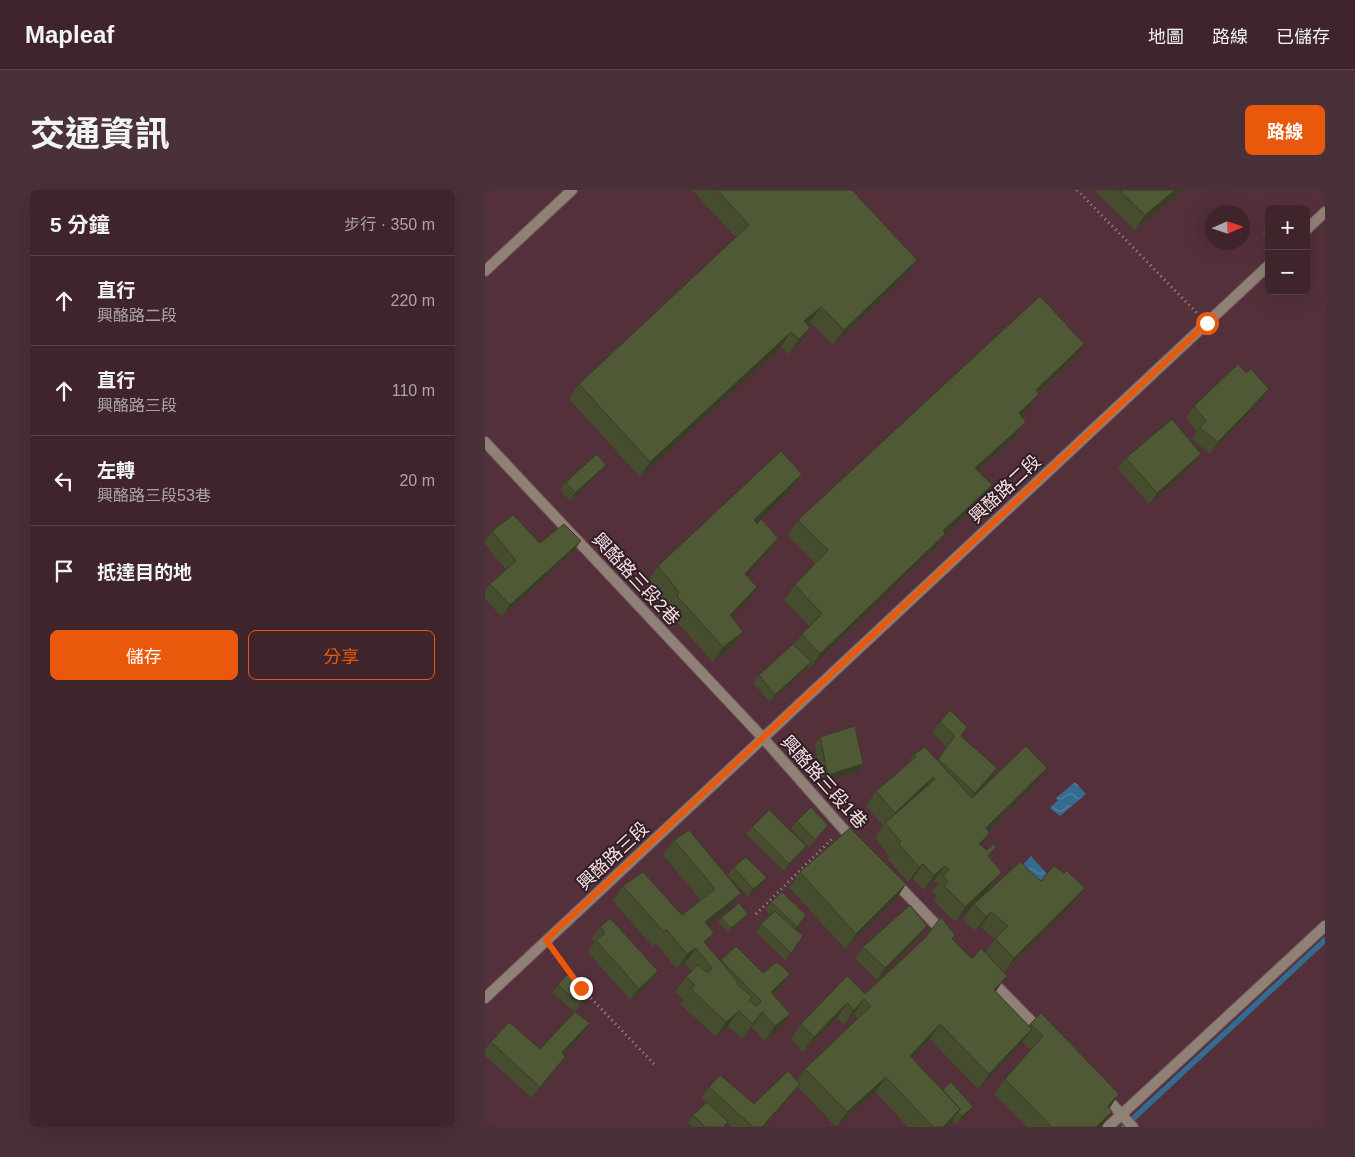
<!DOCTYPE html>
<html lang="zh-TW">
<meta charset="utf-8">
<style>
:root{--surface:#3f242c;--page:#4a3038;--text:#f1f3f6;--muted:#ada4a9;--line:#584148;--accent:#ea580c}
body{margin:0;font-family:Arial,"Noto Sans TC",sans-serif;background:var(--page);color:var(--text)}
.controls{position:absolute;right:15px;top:15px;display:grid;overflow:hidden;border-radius:8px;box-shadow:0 5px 20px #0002}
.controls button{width:45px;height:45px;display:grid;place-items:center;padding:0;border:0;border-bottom:1px solid var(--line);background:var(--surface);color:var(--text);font:25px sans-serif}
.compass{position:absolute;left:720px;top:15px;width:45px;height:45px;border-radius:50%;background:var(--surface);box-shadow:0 5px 20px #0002;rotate:87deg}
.stop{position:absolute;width:15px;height:15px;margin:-11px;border:4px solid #ea580c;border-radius:50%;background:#fff}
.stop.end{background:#ea580c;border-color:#fff;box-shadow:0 1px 5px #0008}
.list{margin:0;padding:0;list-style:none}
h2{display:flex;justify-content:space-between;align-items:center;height:65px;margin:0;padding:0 20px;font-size:21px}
h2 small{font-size:16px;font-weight:400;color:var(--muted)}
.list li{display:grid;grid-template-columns:32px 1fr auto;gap:15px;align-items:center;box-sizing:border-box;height:90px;padding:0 20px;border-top:1px solid var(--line)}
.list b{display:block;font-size:19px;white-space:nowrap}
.list p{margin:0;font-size:16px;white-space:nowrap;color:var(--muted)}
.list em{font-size:16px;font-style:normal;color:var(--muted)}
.actions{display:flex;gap:10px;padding:15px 20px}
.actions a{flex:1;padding:11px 0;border:1px solid var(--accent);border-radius:8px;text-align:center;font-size:18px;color:var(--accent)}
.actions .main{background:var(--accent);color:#fff}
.icon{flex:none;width:28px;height:28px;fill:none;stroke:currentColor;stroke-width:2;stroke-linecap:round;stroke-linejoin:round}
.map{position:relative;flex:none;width:840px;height:937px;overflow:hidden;border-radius:8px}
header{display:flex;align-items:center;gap:30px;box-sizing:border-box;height:70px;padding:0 25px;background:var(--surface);border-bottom:1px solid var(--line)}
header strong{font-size:24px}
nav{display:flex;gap:28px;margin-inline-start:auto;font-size:18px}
.intro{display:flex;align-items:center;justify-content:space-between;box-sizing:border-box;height:120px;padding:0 30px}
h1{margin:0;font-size:35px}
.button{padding:12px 22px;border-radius:8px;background:var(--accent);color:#fff;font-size:18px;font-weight:700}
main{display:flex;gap:30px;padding:0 30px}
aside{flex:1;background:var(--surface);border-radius:8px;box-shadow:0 5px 20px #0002}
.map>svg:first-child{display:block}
.water{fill:url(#water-waves)}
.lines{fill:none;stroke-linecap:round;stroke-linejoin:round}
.stream{stroke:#346c91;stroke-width:5.5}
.service-casing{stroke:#72505a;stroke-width:12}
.minor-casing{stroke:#72505a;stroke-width:12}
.path{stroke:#a98b94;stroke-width:3;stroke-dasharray:1 4;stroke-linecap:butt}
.service{stroke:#8f8175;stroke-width:10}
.minor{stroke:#8f8175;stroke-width:10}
.wall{fill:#454d2e}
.shaded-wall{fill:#383e26}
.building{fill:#505936;stroke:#383e26}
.route{stroke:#ea580c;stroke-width:6}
.labels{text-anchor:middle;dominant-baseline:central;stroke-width:4;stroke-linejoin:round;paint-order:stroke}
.street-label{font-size:18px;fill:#f9e1e8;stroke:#2f1e23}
</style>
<header>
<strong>Mapleaf</strong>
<nav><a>地圖</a><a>路線</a><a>已儲存</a></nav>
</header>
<div class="intro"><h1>交通資訊</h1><a class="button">路線</a></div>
<main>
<aside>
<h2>5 分鐘<small>步行 · 350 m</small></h2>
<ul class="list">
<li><svg class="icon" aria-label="ahead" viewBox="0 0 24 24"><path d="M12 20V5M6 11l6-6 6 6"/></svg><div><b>直行</b><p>興酪路二段</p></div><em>220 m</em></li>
<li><svg class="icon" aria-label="ahead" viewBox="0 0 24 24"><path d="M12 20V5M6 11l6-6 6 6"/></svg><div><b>直行</b><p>興酪路三段</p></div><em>110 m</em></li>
<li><svg class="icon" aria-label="left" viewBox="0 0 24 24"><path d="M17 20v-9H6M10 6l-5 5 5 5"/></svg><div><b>左轉</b><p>興酪路三段53巷</p></div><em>20 m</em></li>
<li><svg class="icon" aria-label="arrive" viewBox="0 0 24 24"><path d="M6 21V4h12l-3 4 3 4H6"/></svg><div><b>抵達目的地</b></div></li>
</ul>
<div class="actions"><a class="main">儲存</a><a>分享</a></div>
</aside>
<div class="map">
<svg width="840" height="937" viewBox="0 0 840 937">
<defs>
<pattern id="water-waves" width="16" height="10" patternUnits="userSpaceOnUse" patternTransform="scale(1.25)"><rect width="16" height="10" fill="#346c91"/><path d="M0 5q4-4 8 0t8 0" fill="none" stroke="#5281a0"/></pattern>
</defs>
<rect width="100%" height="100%" fill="#54303b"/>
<path class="water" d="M590,592L601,604L575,626L565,618L573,610L571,608Z
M546,666L562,684L545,702L527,686Z"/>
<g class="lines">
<path class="stream" d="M639,937L840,750"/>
<g class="service-casing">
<path id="service" d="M0,81L87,0
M623,937L840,736"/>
</g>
<g class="minor-casing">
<path id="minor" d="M821,40L840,22
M0,252L278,548L369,651
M408,690L460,744
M504,788L555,840
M0,808L784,75
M618,904L648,937"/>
</g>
<path class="path" d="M592,0L712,123
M271,724L348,648
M69,761L93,794
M99,801L169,874"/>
<use href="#service" class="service"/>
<use href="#minor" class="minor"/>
</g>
<path class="wall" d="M207,0H367L421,85L348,155L325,132L322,135L315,153L304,164L296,157L155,287L84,209L94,194L251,47Z
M609,0H698L650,40Z
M784,35V51L777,43Z
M588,169L553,203L544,219L536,226L530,247L493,281L507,295L497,310L459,345L449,359L324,479L322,477L320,480L285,512L268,493L274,485L309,455L317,444L324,436L299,410L310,395L330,373L302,345L313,330Z
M776,210L725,264L707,249L712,242L701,228L709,216Z
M641,268L708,275L664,314L633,279Z
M115,283L85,311L75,300L81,292Z
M317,284L307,299L271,333L293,348L283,363L262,385V412L246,427L258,442L247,457L228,472L182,421L184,417L163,391L173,376Z
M7,341L55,353L88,362L17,427L0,409V401L5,394L21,380L0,354V352Z
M455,532L476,546L504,590L490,605L551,593L503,641L496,655L504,667L517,682L506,697L470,732L449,711L452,707L447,701L453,694L449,691L439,700L428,689L423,692L403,669L405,667L390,648L398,636L381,616L391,601L421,576L429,564L452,570L462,557L447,543Z
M335,547L378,574L373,582L337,592L330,555Z
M312,631L343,635L324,658L306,638Z
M267,637L321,656L315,664L299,681L261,644Z
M189,650L256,703L245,718L223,736L229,743L221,755L235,771L251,756L278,783L305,784L294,799L288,805L305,824L294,839L279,851L267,837L257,849L243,836L231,847L218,835L195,814L199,810L190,802L201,787L207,781L200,773L192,779L171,754L168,757L128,711L138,696L197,725L216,710L178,665Z
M249,677L282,688L276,696L263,707L243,685Z
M315,682L421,694L411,709L360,759L304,697Z
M556,691L600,698L589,713L519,783L511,801L543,836L545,834L634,904L624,918L616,937H542L509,904L520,889L546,860L538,852L493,899L445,849L427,868L458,900L488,917L482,925L471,934L467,930L462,937H423L390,902L351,937L313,897L307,905L279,937H247L242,933L239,937H207L203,933L208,925L221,913L216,908L224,897L269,914L312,890L320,879L373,828L369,824L359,835L352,828L318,862L306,849L316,834L380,804L470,745L468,749L487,769L500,763L510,749L496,737L490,742L478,729L489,714Z
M286,712L321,725L310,739L318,746L300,770L271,742L276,734L286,725L280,720Z
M263,724L260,728L243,742L233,732L236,728Z
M442,736L434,747L392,790L370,768L378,757Z
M115,737L165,793L145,810L103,762L110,752L107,748Z
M73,795L103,802L90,822L67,803Z
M105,833L97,845L78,864L72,878L47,908L0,866V861L6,852L55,859Z"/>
<path class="shaded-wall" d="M690,0H698L650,40L660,25Z
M432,70L421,85L348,155L359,140Z
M336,117L325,132L310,145L319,131Z
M325,138L315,153L304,164L314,149Z
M306,142L296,157L155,287L165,272Z
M599,154L588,169L540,215L551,200Z
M784,199L776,210L725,264L733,252Z
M554,204L544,219L523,238L534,223Z
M541,232L530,247L479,293L490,278Z
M716,264L708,275L664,314L672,303Z
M121,275L115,283L85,311L90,303Z
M317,284L307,299L259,345L269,330Z
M507,295L497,310L459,345L449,359L324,479L335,464L458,341Z
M293,348L283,363L250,399L260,384Z
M96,351L88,362L17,427L25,415Z
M272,397L262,412L234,440L245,425Z
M258,442L247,457L228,472L238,457Z
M326,472L320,480L285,512L290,505Z
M378,574L373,582L337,592L343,585Z
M512,578L504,590L482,614L490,603Z
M562,578L551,593L491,653L501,638Z
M448,587L437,602L401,635L410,623Z
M505,643L494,658V654Z
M321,656L315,664L299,681L304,674Z
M438,674L428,689L423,692L434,677Z
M460,676L449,691L439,700L449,685Z
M517,682L506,697L470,732L480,717Z
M282,688L276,696L263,707L268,699Z
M421,694L411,709L360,759L371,744Z
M600,698L589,713L518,783L529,768Z
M256,703L245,718L210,747L220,732Z
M506,722L496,737L490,742L501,727Z
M263,724L260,728L243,742L246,738Z
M442,736L434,747L392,790L400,778Z
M229,743L219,758V752Z
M211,758L200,773L192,779L202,764Z
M173,781L165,793L145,810L154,799Z
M305,784L294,799L275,817L286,802Z
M522,786L511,801L509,800Z
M379,809L369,824L359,835L369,820Z
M362,813L352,828L318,862L329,847Z
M254,821L243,836L231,847L241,832Z
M277,822L267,837L257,849L268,834Z
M305,824L294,839L279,851L290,836Z
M105,833L97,845L69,874L77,862Z
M455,834L445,849L415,881L425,866Z
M547,839L536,854L493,899L504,884Z
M80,867L72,878L47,908L55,897Z
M401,887L390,902L351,937L362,922Z
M315,894L307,905L279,937H277Z
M634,904L624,919L623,916Z
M488,917L482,925L471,934L477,926Z
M475,919L465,934L462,937H458Z
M627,922L616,937H611Z"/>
<path class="building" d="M232,0H367L432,70L359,140L336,117L319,131L325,138L314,149L306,142L165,272L94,194L264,35Z
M634,0H690L660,25Z
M784,35V44L780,39Z
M555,106L599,154L551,200L554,204L534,223L541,232L490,278L507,295L458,341L460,344L335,464L317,444L337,424L310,395L343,360L313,330Z
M753,174L761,183L766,179L784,199L733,252L715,238L721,231L709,216Z
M687,229L716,264L672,303L641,268Z
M296,261L317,284L269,330L272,334L276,329L293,348L260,384L272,397L245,425L258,442L238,457L192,406L194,402L173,376Z
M112,264L121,275L90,303L81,292Z
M28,325L55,353L79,334L96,351L25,415L5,394L31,371L7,341Z
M308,454L326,472L290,505L274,485Z
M465,520L482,537L476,546L512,578L490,603L453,569L470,546L455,532Z
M370,536L378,574L343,585L335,547Z
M541,556L562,578L501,638L505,643L494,654L502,660L509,654L511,657L503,666L517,682L480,717L459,696L463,692L458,686L464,679L460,676L449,685L438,674L434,677L414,654L416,652L400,633L450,589L448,587L410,623L391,601L431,567L429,564L440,557L487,608Z
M326,617L343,635L330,650L312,631Z
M284,620L321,656L304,674L267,637Z
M365,638L421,694L371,744L315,682Z
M204,640L256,703L220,732L229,743L219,752L253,792L252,794L267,807L264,811L272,816L276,811L236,770L251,756L278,783L292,772L305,784L286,802L305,824L290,836L277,822L268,834L254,821L241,832L228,820L206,799L210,795L201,787L213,775L223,783L227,778L211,758L202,764L181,739L179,742L138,696L158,682L197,725L230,699L189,650Z
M261,667L282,688L268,699L249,677Z
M535,672L556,691L569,676L579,683L582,681L600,698L529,768L510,749L523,736L506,722L501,727L489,714Z
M297,702L321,725L312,737L286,712Z
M254,713L263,724L246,738L236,728Z
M425,715L442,736L400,778L378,757Z
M290,721L318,746L306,763L276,734Z
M456,727L470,745L467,749L487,769L496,758L522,786L509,800L547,839L504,884L455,834L425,866L475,919L458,937H448L401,887L362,922L320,879L386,816L379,809L369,820L362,813L329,847L316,834L362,786L380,804L439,749Z
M125,728L173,781L154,799L111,750L120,743L115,737Z
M83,784L103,802L95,814L73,795Z
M90,822L105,833L77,862L80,867L55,897L6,852L24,832L55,859Z
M556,823L634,904L623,916L627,922L611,937H567L520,889L558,846L545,834Z
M303,881L315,894L277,937H268L224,897L235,885L269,914Z
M466,892L488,917L477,926L473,922L475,919L458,900Z
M222,912L243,932L238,937H220L208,925Z"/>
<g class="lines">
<path class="route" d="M96,798L61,750L722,133"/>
</g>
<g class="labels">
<g class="street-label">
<text transform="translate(520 299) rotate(-43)">興酪路二段</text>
<text transform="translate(151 389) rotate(47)">興酪路三段2巷</text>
<text transform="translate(339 592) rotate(48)">興酪路三段1巷</text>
<text transform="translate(128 666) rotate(-43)">興酪路三段</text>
</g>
</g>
</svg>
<div class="controls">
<button>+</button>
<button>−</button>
</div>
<svg class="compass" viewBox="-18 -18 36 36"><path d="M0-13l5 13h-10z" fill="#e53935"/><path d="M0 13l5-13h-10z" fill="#ada4a9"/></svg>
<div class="stop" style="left:722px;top:133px"></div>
<div class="stop end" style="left:96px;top:798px"></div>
</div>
</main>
